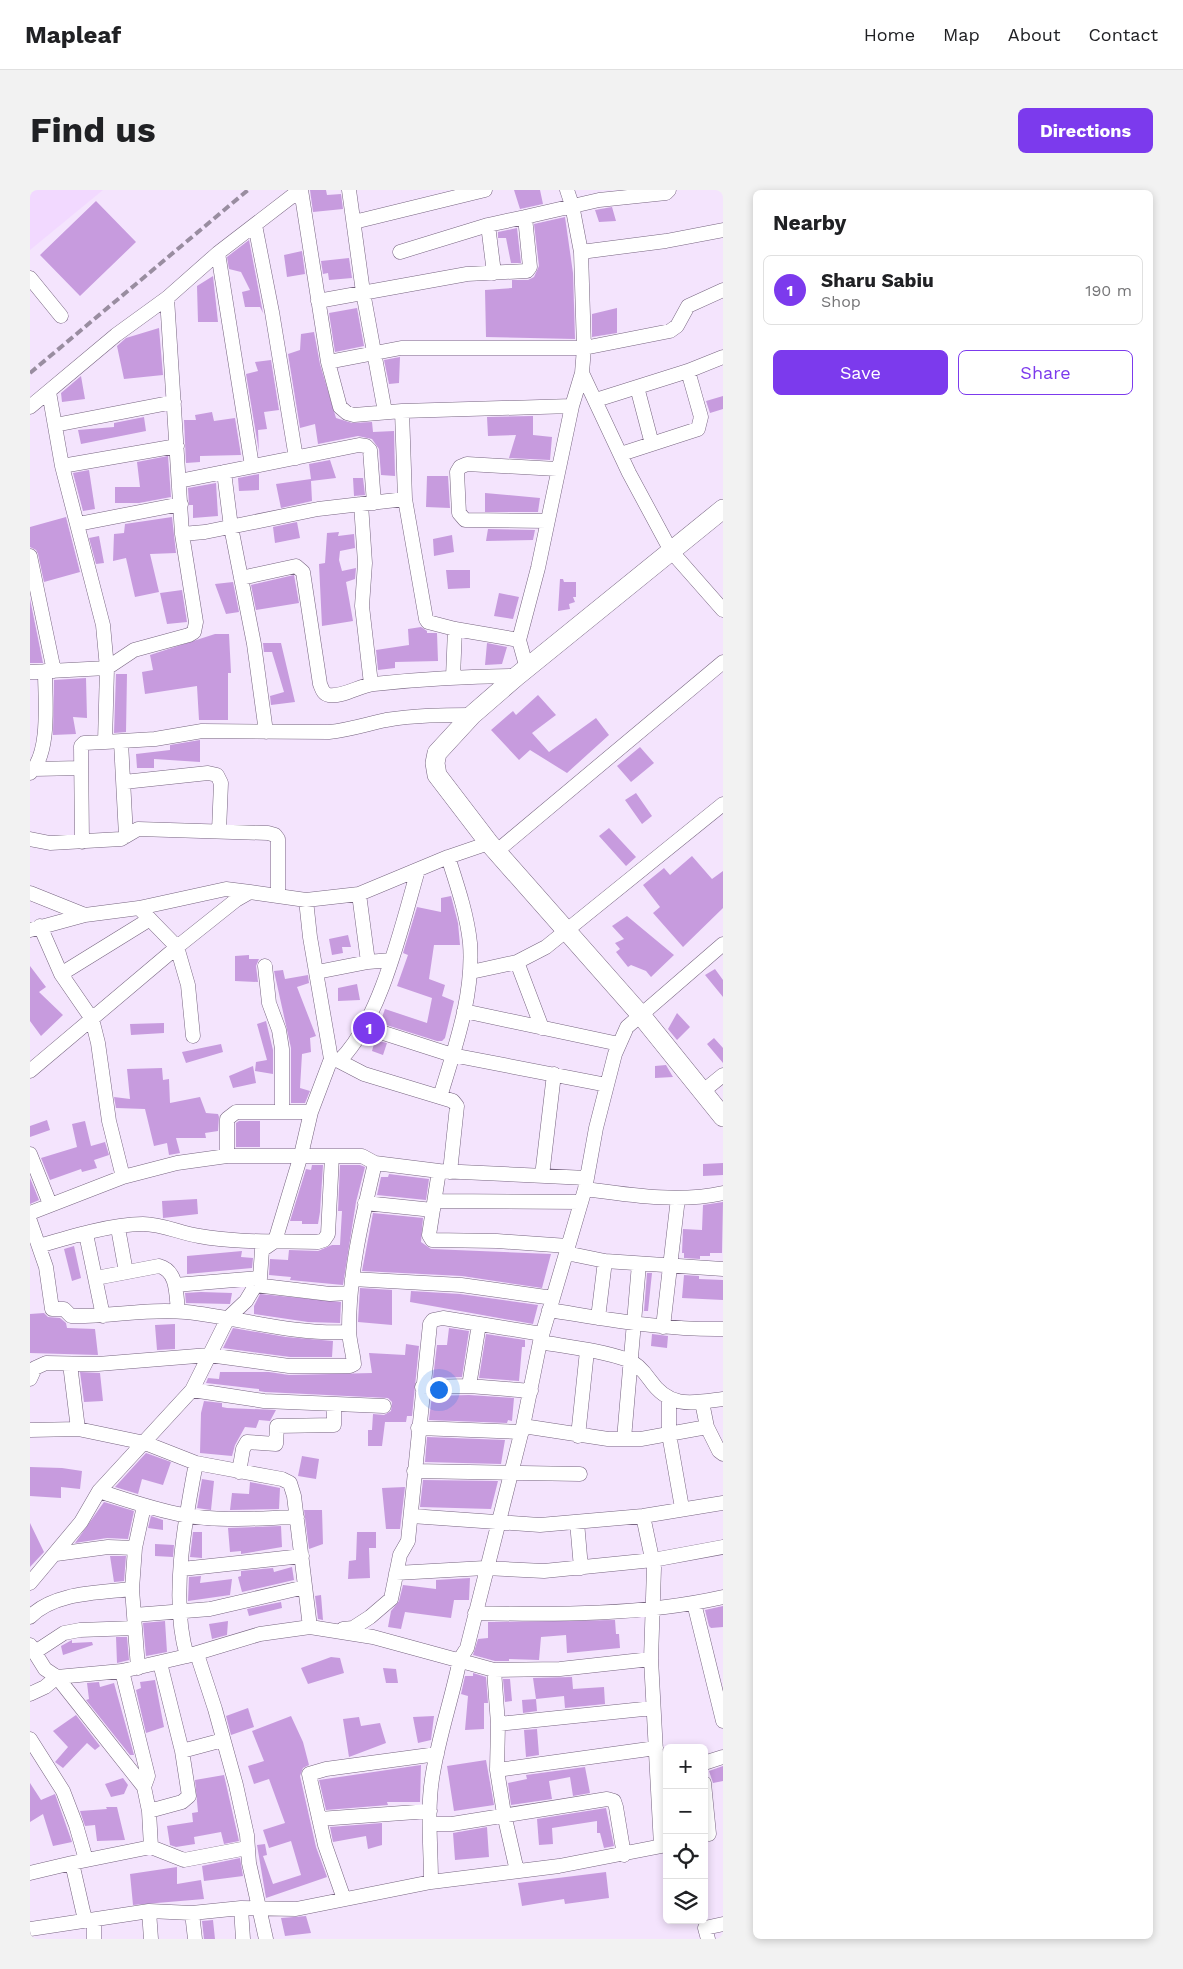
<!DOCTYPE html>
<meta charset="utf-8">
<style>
:root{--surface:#fff;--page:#f2f2f2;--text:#202124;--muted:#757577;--line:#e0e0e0;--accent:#7c3aed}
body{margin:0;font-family:"Work Sans",sans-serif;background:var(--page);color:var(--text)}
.controls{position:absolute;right:15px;bottom:15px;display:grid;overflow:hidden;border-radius:8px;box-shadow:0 2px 8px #0003}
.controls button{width:45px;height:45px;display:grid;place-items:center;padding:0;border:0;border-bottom:1px solid var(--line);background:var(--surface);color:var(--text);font:25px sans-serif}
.you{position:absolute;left:408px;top:1199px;width:18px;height:18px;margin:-12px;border:4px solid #fff;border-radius:50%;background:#1a73e8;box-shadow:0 0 0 8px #1a73e833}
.badge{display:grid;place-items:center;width:32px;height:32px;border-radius:50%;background:var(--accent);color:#fff;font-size:16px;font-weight:700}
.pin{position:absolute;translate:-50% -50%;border:2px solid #fff;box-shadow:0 1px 5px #0006}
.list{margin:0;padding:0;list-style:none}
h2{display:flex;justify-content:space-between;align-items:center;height:65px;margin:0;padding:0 20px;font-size:21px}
h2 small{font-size:16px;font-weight:400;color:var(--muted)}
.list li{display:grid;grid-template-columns:32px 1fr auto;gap:15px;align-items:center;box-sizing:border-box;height:70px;margin:0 10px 10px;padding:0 10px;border:1px solid var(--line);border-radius:8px}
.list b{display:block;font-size:19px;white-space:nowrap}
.list p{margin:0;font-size:16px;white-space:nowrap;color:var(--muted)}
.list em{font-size:16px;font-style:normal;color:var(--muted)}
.actions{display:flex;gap:10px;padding:15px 20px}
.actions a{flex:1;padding:11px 0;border:1px solid var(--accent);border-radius:8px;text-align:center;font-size:18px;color:var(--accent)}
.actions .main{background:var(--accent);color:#fff}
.icon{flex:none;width:28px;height:28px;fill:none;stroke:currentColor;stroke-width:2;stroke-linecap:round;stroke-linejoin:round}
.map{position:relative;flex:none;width:693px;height:1749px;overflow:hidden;border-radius:8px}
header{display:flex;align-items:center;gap:30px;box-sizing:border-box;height:70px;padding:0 25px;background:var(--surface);border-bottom:1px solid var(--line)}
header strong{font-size:24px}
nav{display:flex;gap:28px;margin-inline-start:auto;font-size:18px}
.intro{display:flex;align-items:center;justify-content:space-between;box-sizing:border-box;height:120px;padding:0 30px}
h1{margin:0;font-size:35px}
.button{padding:12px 22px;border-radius:8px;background:var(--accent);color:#fff;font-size:18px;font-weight:700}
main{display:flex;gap:30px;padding:0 30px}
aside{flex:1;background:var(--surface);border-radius:8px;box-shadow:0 2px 8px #0003}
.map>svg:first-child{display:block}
.built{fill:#f2d9ff}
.building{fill:#c79bde}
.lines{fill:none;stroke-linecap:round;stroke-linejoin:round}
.street-casing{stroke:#776580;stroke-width:15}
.secondary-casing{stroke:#776580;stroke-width:20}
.street{stroke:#fff;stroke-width:14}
.secondary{stroke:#fff;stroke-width:19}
.rail{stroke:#998da0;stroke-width:4;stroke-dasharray:8 4;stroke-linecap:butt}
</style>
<header>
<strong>Mapleaf</strong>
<nav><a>Home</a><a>Map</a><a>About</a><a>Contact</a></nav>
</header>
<div class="intro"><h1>Find us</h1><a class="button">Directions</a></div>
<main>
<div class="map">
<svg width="693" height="1749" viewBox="0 0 693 1749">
<rect width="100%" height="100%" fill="#f4e4fd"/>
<path class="built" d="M0,0H73L0,60Z"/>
<path class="building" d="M280,0H296L297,5L311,4L313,19L283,22Z
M484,0H510L513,14L490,19Z
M66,11L106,52L50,106L10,65Z
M582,17L586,31L569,32L565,20Z
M535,27L543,83L545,149L456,147L455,100L482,98V90H498L504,87L509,76L504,34Z
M487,38L491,73H481L476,48H468V42Z
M219,50L233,123L230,117H215L212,102L220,100L211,82L199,79L197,67Z
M272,61L275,84L257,87L254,65Z
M319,68L322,88L299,90L298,83L293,84L291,71Z
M183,86L188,132H168L167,96Z
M327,118L334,156L305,162L299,123Z
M587,118V143L562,147V124Z
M129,138L133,185L94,189L87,156L96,148Z
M284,142L290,174L306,228L322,233L342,232L343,242L364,241L365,286L351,285L349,259L342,249L328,246L288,254L285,234L270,238L258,164L270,160L271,144Z
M370,167L369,193L359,194L354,170Z
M241,170L249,220L234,222L237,239L228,240L229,262L216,184L228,181L225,172Z
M51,186L55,209L32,212L31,203Z
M693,206V219L680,223L676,211Z
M182,222L184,231L205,228L211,265L170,266V272L156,273L154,230H166L165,225Z
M503,226V245L522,247L520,270L479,268L486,245L458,246L457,227Z
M114,227L116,241L51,254L48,240L84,237V233Z
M138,266L141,307L109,313H85V297H110L107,272Z
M300,270L306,288L281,291L282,311L251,318L246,294L281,289L279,274Z
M59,280L65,319L53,321L43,283Z
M229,284V300L209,301L208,288Z
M397,286H418L420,318L396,317Z
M323,288H333L335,305L324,306Z
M186,293L188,326L163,328V315H159L158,298Z
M455,303L510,308L508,322H455Z
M36,327L50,382L14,392L8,364L6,360L0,357V337Z
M142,327L146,363L120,364L129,402L105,407L96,368L83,371L84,344L94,343L95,334Z
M267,332L270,348L245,353L243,337Z
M458,339L505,340L503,350L456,351Z
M309,342L308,346L324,344L325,358L310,361L309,370L312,381L326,378L325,389L316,392L323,431L292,436L289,374L295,373L297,343Z
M422,345L424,362L404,366L403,349Z
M69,346L74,373L66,374L59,348Z
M416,380H440V398L418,399Z
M264,385L269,413L226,420L221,395Z
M530,389H533L534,392H546V407H543L545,412L539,414L540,419L528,421Z
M203,392L209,422L196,424L185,394Z
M152,400L157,432L137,434L130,403Z
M469,403L489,407L483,429L464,426Z
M0,409L13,473H0Z
M391,437L397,441V443H407L408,471L365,472V478L348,480L346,460L379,455L378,439Z
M185,444H199L201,483H198V530H169L167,496L115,504L112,482L123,480L120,465Z
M233,453H251L265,512L241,515L240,506L254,502L242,462H234Z
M457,453L477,457L472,474L455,475Z
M86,484H97L96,542L84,543Z
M56,488L57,528L43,527L46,544L23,545L24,490Z
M508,505L526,525L502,543L519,562L566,528L579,545L537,583L500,560L489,570L461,540L483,521L486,525Z
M170,550V572L124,569V578H107L106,564L140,560V555Z
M610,557L624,573L601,592L587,576Z
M606,603L622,626L612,634L595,610Z
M579,638L606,667L596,676L569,646Z
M662,666L682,689L693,681V718L653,757L623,723L630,717L613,695L634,678L640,685Z
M421,706L428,733L430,755H404L399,789L415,795L412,806L424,811L415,848L412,851H407L350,833L355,819L397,833L402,808L367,796L378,765L373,763L387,717L411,722V708Z
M597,726L644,765L621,787L616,781L601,775L598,777L586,762L590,759L585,753L594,749L582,736Z
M318,745L321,757H312L313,763L302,765L299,749Z
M219,765V769H229L226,776L228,792L205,791V766Z
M0,776L16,797L9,802L33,825L11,846L0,831Z
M685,779L693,790V807L675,785Z
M253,780L255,789L278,785L279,793L267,797L286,846L280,848L281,862L272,864L270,898L280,901L275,913H261V858L244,781Z
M327,794L330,810L308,811V798Z
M647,823L660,837L647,850L638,839Z
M236,831L243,860V884L225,881L226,872L237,870L227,834Z
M134,833V843L101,845L100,834Z
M684,848L693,858V873L677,854Z
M345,850L357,853L353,865L342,861Z
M191,854L193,862L156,873L152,862Z
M636,875L643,887L625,888V876Z
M223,876L226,893L203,898L199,886Z
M132,878L133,890L139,889L140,913L170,907L176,923L188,924L189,927L188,941L175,943L176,948H146L150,963L139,965L137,953L124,956L115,919L86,918L84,907L100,909L97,879Z
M17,930L20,940L0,947V936Z
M55,931L61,956L75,952L79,965L64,970L67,978L52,982L51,979L20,990L11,968L47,957L42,934Z
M209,931H230V957H206V933Z
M693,973V985L673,986V974Z
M282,975H293L290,1022L288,1034H272V1031H260L276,979L281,980Z
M310,975H330L335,977L326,1012L313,1095L260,1090L261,1087L239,1085L240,1069L258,1070L259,1060L288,1061L302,1055H310L312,1021H308Z
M359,984L399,989L396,1010L347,1005L351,987H358Z
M0,988L9,1010L0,1014Z
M167,1009L168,1024L133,1028L132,1011Z
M693,1012L692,1063H680V1066H670V1069L654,1068V1063H652L653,1039L672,1040L673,1015Z
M343,1023L393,1028L391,1052L401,1059L521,1064L512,1098L432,1086L332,1081Z
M44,1056L51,1088L42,1091L34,1059Z
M212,1061L211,1067L223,1068L222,1078L157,1084V1066Z
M617,1083H622L618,1121H614Z
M654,1085L669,1086V1089L693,1090V1110L652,1108Z
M330,1098L362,1100V1135L328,1132Z
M381,1101L430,1104L508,1115L503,1134L380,1112Z
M171,1102L202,1103L200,1114L156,1113L155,1103Z
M230,1104L311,1112L310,1133L278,1132L224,1124V1116Z
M14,1123L18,1127L30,1128L36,1133L37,1138L65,1139L68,1165L0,1163V1124Z
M145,1134V1159L127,1160L125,1135Z
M203,1138L256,1147L303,1151L302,1167H260L193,1158Z
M419,1138L439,1141L432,1187L403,1188L407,1155H417Z
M456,1144L495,1150V1157H492L489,1191L449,1188Z
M622,1144L638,1146L637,1158L621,1156Z
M376,1154L389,1156L382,1226H377L376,1232H355L352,1256H338V1240H342L343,1224L354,1225L361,1221L362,1212L358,1208L235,1202L229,1201V1199L176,1193L178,1188L189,1189L190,1182H239L259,1185L342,1183L339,1163L375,1165Z
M50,1182L70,1183L73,1211L54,1212Z
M439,1205L484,1208L482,1231L478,1230L477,1233L399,1230L402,1206Z
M174,1211L192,1213V1217L197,1218L246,1220L240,1231L229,1230L226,1238L215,1237L205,1255L202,1266L170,1263L171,1223Z
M397,1247L475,1250L471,1274L395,1272Z
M116,1263L141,1272L133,1295L112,1289L108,1304L85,1297Z
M272,1266L289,1269L286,1289L268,1286Z
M0,1277L32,1278L52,1281L50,1299L31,1297V1308L0,1306Z
M172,1289L184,1291L181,1320L167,1318Z
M393,1290L468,1291L461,1319L390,1317Z
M220,1292L250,1298L249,1319L200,1320L202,1303L219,1304Z
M375,1297L370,1339H356L352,1298Z
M74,1312L104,1321L98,1349L77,1348L45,1353Z
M274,1320H292L293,1354L279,1359Z
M121,1326L133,1330V1340L118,1338Z
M0,1333L14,1362L0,1377Z
M251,1336L252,1357L211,1364V1361L200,1362L198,1338Z
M163,1342H172V1368L160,1367Z
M327,1342H346V1358H339L340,1388L318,1389L319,1371L326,1370Z
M125,1354L144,1355L143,1367L125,1366Z
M80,1366H96L94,1391L84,1392Z
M262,1377L264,1390L212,1402L208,1387L211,1386V1381L243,1378L244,1382Z
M171,1386L170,1393L202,1389L200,1405L158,1411L159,1387Z
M440,1388L439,1410H424L421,1428L375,1422L371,1439L358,1437L361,1421L369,1411L373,1395L406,1399V1390Z
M291,1405L293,1430L288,1429L285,1406Z
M251,1412L252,1418L219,1426L217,1419Z
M693,1416V1437L681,1438L679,1436L675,1420Z
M585,1430L586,1444H589L590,1458L537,1463L536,1445L511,1447L509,1470L479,1469V1471H465L443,1465L448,1449L458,1448V1432Z
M135,1431L137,1462L116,1466L113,1433Z
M198,1431L197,1445L182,1449L179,1434Z
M86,1447H97L99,1470L87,1473Z
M42,1450V1453L62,1452L63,1455L33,1465L31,1456Z
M301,1467L310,1468L314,1483L278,1494L271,1478Z
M353,1478L366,1479L368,1493H356Z
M443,1483L456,1487L458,1513H454V1539L435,1540L438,1506L431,1504L435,1486H443Z
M542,1487L543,1499L574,1497L575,1514L535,1518L534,1506L506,1509L503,1488Z
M473,1489H480L482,1511L475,1512Z
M125,1490L134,1537L116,1543L106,1500L111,1498L110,1492Z
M69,1492L70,1497L84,1493L104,1565H100L56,1510L59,1509L57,1493Z
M506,1509L507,1521L493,1523L492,1510Z
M218,1518L224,1537L201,1545L196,1526Z
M46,1525L70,1556L65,1560L57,1553L33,1578L25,1572L38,1557L23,1541Z
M261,1526L273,1552L279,1575L273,1578L270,1586L286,1657L297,1687L236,1708L227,1655L235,1654L237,1665L233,1666L243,1694L271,1685L261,1651L239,1658L233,1640L255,1633L239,1589L224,1594L218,1576L234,1571L222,1541Z
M404,1526L401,1550L388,1553L383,1527Z
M329,1527L331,1536L350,1533L356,1553L319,1567L313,1529Z
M507,1539L509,1565L496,1567L494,1540Z
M456,1570L464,1615L424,1621L417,1576Z
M391,1575L390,1612H357L358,1615L296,1620L289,1590Z
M693,1576V1591L683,1593L679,1581Z
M555,1577L560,1603L543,1606L540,1587L519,1591L522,1609L481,1615L478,1593L497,1589L496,1585Z
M194,1585L209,1651L194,1654L191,1642L164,1647L165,1654L146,1657L140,1655L137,1636L163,1632L162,1623L168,1622L165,1590Z
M93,1588L98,1595L94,1604L81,1607L75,1594Z
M0,1593L11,1610L25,1604L42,1652L23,1656L13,1624L0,1632Z
M76,1617H87L95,1650L67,1651L65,1635L55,1636L50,1621L77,1619Z
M576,1618L584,1656L574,1658L570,1643H567V1631L522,1638L523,1654L509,1655L507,1629Z
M352,1633V1655L338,1659L336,1646L303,1652L300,1637Z
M457,1637L459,1667L425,1670L423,1643Z
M210,1668L213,1686L174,1691L172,1676Z
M147,1677V1694L171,1690L174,1709L103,1715L100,1684Z
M576,1682L579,1708L535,1714L534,1709L492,1716L488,1693Z
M276,1726L281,1743L255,1746L251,1728Z
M183,1730L185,1749H174L172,1731Z"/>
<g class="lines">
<g class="street-casing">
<path id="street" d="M271,0L298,172L310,217L317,223L324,225L372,221L542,216
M319,0L333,102L355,222
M537,0L542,15L551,62
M324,32L455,0
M225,35L242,122L266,268
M458,35L464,83
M693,40L636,51L551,62L554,158L552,183L599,283L641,361L693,420
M370,62L458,35L495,27
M188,63L222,276
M0,88L31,126
M137,108L152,344
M288,111L437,84L497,81L500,77L495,27L569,10L636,3L639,0
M298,172L371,158H554L640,141L647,136L658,116L693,100
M607,197L622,254
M19,202L32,276L73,435L77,478L75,552L125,549L172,541L299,542C319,540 337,534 356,530C385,525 414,525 442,525
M566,210L658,181L693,167
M0,217L86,145L137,108L188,63L270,0
M372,221L375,309L396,429L398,432L425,439L489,450
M25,235L144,212
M591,264L668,239L671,227L658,181
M32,276L147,256
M194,282L201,337L224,454L236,542
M149,291L329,255L336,256L340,260L344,313
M331,314L335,373L332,416L341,494
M517,331L435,330L429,323L427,282L430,277L437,274L527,279
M48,334L151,314
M0,366L24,481
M211,388L266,376L273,382L290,494C292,499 293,504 299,505C314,507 330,495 344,494C392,489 439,486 487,486
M497,479L489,450L508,378L542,216L552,183
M0,482L77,478L104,460L159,445L164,442L166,432L152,344L175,342L288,319L375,309
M423,487L425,439
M91,552L96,646
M4,579L51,578
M0,583C21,563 15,509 15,481
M94,592L178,583L187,585L191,593L189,641
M0,649L20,653L91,649L108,639L238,643L245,645L248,649V706
M52,652L51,556L54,553L75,552
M467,661L693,472
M0,703L55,725
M329,704L338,772
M276,710L280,747L301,869L309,871C350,832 372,735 388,680
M109,718L147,757L158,795L163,846
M10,736L31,784L62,829L68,853L79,931L93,987
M0,740L55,725L109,718L196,699L220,702
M487,772L512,838
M235,776L239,813L249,840L252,859V921
M287,782L338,772L361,770
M441,782L487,772L516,757L693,614
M31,784L120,729
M434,821L589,854
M335,837L422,865L577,895
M309,871L334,884L423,911L427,916L420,982
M0,881L147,757L206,710L220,702L276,710L329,704L418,667L459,653
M672,902L693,885
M410,907C425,857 444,805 440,753C437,724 427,695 418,667
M0,964L20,1014
M197,966V929L206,922H281
M409,981L399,1045L402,1050L467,1051L538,1056
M512,986L524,884
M555,999C600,1005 648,1013 693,1003
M405,1011L551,1012
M335,1013L403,1020
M0,1023L93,987L147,973L197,966H332L345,973L409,981L557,988
M0,1031L16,1077L22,1119H34L41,1126C80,1127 118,1118 156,1122C211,1128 263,1145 319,1142
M88,1038L96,1082
M56,1044L73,1126
M9,1056C39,1047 82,1034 113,1034C132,1034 150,1043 169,1046C207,1053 249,1051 288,1052L294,1050L298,1044L302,966
M536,1063L575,1071L693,1079
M66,1088L129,1076C148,1081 146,1105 148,1121
M322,1089L431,1095L523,1108
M145,1095L230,1088
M225,1095L300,1104L320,1103
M519,1120C577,1129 634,1140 693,1139
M568,1128L575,1071
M633,1137L648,1008
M510,1152C539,1157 570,1160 598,1170C607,1173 615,1183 620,1190C640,1219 662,1213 693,1209
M40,1174L48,1239
M0,1189L5,1178L16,1173L68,1174L179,1165L259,1176H320L324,1174C323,1162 319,1151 319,1139C319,1082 332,1029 345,973
M439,1196L449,1134
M392,1197L439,1196L501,1201
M162,1200L234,1211L354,1216
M639,1209V1244L652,1318
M672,1212L677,1237L689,1261L693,1264
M493,1236L578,1249H611L677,1237
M388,1238L492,1242
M0,1240L48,1239L115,1253L166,1273L252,1289L260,1293L264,1306L280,1437
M548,1246L557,1161
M594,1249L609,1074
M384,1281L550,1284
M209,1282L213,1259L217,1252L246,1254L247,1236L304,1235V1214
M69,1301C97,1310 125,1320 154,1325C191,1332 230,1328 267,1327
M381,1326L510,1335L613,1326L693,1313
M613,1326L624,1378L621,1469L631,1656
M547,1332L551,1378
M26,1364L78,1357L105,1358
M152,1379L272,1366
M366,1383L455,1378L514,1381L623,1370L693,1357
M0,1393L51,1332L69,1301L162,1200L198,1128L216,1111L230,1088L232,1060L245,1051L271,965L281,922L301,869
M664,1413L693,1531
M445,1423C527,1425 613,1425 693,1407
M104,1425L180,1419L275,1397
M0,1427C24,1402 69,1403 102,1399
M313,1439L323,1438L340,1427L361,1409L370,1365L378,1351L400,1134L403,1130L413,1128L512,1144
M5,1462L34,1443L50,1440L104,1438
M167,1464L185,1519L206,1595L217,1645L219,1673L236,1749
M157,1466C140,1410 155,1330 166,1273
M108,1478L102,1399L105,1358L114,1316
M464,1480L468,1534L467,1580L474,1624L487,1681
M92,1481L118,1586L114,1597
M27,1487L92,1481L157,1466L230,1444L280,1437L343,1447L464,1480L530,1479L621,1469
M27,1487L114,1597L119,1621L121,1657
M0,1504L15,1497L27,1487L15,1479L0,1455
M468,1534L623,1518
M0,1549L33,1601L46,1635L56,1670
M152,1561L193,1550
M674,1573L693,1567
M467,1580L626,1558
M674,1593L679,1644
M119,1621L152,1612L159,1606L152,1561L130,1473
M289,1629L400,1621
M400,1634H422L577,1609L584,1611L586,1617L594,1665
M42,1673L55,1730
M0,1683L42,1673L121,1657L154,1670L217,1658
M401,1692C401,1658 397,1622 402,1589C408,1548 422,1509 430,1469L437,1458L493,1236L510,1152L555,999L566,938L585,864L597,837L693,754
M314,1709L295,1655L279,1584L296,1579L407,1564
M211,1718L213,1749
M119,1721L121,1749
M162,1723L165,1749
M0,1739L119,1721L162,1723L211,1718L266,1719L401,1692L529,1676L637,1655
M64,1749V1730
M678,1749L675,1738L693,1734"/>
</g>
<g class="secondary-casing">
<path id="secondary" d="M693,319L487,486L442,525L407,563L405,573L407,585L459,653L610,824L693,927"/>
</g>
<use href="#street" class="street"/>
<use href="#secondary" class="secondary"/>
<path class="rail" d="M0,183L218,0"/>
</g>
</svg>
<div class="controls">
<button>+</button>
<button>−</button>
<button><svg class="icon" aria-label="locate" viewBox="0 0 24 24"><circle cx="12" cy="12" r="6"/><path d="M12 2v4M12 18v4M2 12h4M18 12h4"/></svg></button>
<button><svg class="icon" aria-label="layers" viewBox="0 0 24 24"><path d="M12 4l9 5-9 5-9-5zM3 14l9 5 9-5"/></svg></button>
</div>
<div class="you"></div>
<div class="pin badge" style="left:339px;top:838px">1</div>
</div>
<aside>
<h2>Nearby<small></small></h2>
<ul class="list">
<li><span class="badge">1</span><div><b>Sharu Sabiu</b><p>Shop</p></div><em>190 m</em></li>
</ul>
<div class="actions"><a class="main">Save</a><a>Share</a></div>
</aside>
</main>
